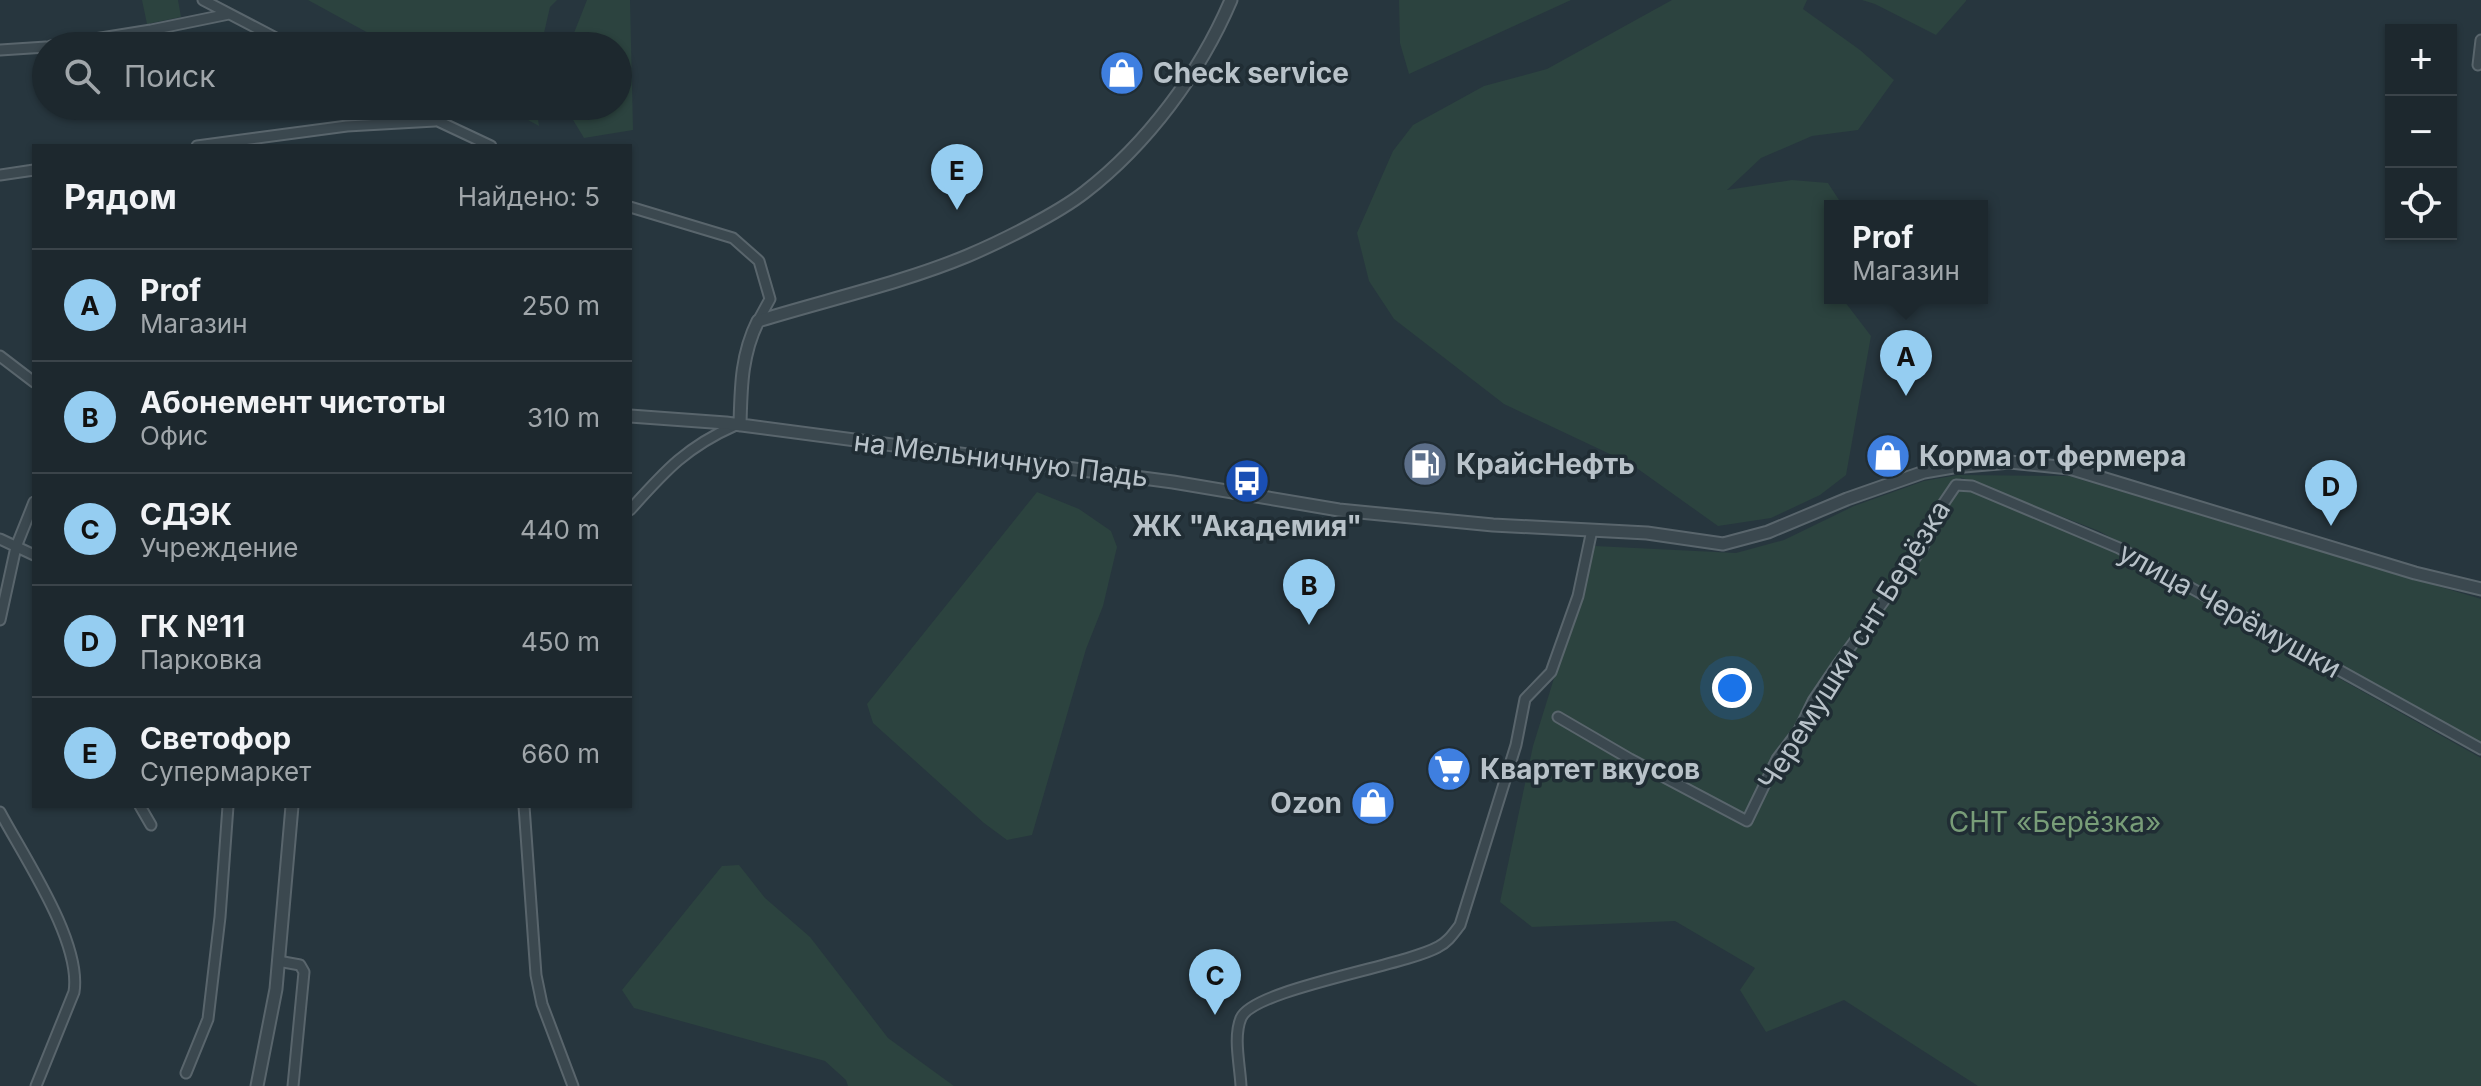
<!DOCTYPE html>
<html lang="ru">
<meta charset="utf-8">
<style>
:root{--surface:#1d282e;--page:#253036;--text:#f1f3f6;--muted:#a0a6aa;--line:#3b444a;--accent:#95cdf1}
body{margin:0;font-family:Inter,sans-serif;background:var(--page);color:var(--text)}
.controls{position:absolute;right:24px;top:24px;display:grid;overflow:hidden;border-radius:0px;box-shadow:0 2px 6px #0004}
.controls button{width:72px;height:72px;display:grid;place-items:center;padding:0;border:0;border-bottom:2px solid var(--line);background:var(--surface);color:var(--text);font:40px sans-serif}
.you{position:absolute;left:1732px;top:688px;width:28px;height:28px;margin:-20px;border:6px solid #fff;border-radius:50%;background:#1a73e8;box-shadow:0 0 0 12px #1a73e833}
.badge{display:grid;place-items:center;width:52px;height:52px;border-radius:50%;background:var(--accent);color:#111;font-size:26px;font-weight:700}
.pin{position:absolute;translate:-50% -66px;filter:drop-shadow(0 2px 4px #0008)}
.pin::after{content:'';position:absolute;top:42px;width:28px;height:24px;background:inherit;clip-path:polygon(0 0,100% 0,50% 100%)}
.popup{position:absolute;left:1824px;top:200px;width:164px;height:104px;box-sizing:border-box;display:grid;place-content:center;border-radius:0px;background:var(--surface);filter:drop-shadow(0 2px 6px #0005);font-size:26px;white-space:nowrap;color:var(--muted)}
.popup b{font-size:30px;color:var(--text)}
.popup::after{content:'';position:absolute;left:50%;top:100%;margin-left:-16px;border:16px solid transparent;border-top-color:var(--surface)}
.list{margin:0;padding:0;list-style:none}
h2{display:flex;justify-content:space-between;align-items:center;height:104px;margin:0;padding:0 32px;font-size:34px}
h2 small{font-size:26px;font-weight:400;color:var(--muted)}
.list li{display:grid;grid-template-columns:52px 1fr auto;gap:24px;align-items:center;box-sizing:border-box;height:112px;padding:0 32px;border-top:2px solid var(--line)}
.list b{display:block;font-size:30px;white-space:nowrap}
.list p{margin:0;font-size:26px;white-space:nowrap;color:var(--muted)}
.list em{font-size:26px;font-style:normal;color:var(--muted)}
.icon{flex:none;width:44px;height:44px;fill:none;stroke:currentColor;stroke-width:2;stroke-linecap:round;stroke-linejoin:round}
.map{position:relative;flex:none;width:2481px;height:1086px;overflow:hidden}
.search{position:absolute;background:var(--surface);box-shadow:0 2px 6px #0004;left:32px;top:32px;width:600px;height:88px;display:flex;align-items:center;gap:20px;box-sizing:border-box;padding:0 28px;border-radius:44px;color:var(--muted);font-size:30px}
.panel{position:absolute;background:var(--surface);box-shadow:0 2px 6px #0004;left:32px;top:144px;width:600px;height:664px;border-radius:0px}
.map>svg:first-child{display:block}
.green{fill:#2c433f}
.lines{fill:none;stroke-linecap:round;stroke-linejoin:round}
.minor-casing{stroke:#59656c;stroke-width:13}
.tertiary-casing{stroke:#59656c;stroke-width:15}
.minor{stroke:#3b484f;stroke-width:9}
.tertiary{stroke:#3b484f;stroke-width:11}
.labels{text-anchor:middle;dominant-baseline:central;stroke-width:7;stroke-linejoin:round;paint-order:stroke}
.poi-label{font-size:28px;font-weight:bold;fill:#b8c2c9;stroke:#202d34;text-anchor:start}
.street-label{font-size:28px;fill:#b8c2c9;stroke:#202d34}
.park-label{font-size:28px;fill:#789d78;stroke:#202d34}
</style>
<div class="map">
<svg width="2481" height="1086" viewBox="0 0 2481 1086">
<rect width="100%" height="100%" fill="#27363e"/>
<path class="green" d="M142,0H178L181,17L147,24Z
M308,0H557L550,7L541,46H392Z
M587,0H630L633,130L584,138L567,110L568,106H618V46H571L572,38Z
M1399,0H1571L1409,74L1400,43Z
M1672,0H1807L1803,9L1860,50L1894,80L1858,130L1812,136L1761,158L1727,190L1792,180L1828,183L1839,200L1838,206H1830V234L1826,250L1830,263V298H1842L1871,336L1846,475L1820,495L1771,518L1718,526L1631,464L1504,404L1394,319L1369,281L1357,233L1393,151L1413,125L1484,86L1547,69Z
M1862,0H1966V1L1936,35L1875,4Z
M329,106H365L366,111L330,115Z
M502,106H536L539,126Z
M1958,475L2069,476L2481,599V745L2099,531L1960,477L1971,491L2091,539L2481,758V1086H1978L1844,1000L1766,1032L1740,990L1755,968L1675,921L1532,927L1500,902L1533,746L1595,546L1736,553L1784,540L1854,506L1924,481Z
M1037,492L1079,509L1111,531L1117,547L1103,606L1086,649L1032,835L1007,840L984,823L873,723L867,704Z
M739,865L765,898L810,937L888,1038L954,1086H848L846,1080L825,1061L634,1008L622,990L722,866Z"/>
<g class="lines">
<g class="minor-casing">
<path id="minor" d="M203,0L291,46
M51,46L151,30L229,14
M0,50L46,47
M2478,65L2481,40
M406,106L491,146
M197,146L347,126L435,121
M0,175L34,170
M630,207L733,238L759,261L770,299L758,321
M0,356L34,382
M630,510C665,471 686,447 736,425
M0,539L34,555
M0,620L16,547L34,502
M1558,717L1630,759L1747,821L1777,759L1799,730L1813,701L1838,664L1923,547L1935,516L1956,485L1972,486L2119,548L2481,749
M140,806L151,825
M524,806L536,975L542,1004L573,1086
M0,812C24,857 82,942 74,992L36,1086
M278,961L300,965L304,972L293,1086
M186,1073L208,1019L220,917L228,806
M1241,1086C1240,1065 1233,1037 1241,1018C1253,989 1404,966 1438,947C1448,942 1453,934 1460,925L1516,745L1525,699L1551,672L1578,596L1592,530"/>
</g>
<g class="tertiary-casing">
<path id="tertiary" d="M630,416L726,423L1173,482L1339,510L1493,525L1647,533L1723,544L1768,532L1847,499L1924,472L1953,467L2010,462L2069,468L2415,573L2481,589
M740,425C741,388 741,355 758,321C826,300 902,283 967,256C1000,242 1057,214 1085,192C1147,144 1200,73 1231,0
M257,1086L276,989L292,806"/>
</g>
<use href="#minor" class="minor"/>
<use href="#tertiary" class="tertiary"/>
</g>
<defs>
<g id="shop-disc" transform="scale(2.3)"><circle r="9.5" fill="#3f7fe0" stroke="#202d34"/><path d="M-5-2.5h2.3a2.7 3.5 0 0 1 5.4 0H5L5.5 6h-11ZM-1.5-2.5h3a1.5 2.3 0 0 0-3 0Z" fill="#fff"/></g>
<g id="fuel-disc" transform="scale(2.3)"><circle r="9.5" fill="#5c6f8a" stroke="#202d34"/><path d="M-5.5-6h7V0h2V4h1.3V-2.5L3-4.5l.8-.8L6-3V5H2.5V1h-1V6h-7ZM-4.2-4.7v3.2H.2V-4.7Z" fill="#fff"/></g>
<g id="bus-disc" transform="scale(2.3)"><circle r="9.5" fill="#1a4fb4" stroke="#202d34"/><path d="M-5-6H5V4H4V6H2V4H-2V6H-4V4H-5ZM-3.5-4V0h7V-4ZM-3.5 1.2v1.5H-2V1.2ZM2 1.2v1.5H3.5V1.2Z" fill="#fff"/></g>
<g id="supermarket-disc" transform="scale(2.3)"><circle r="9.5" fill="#3f7fe0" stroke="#202d34"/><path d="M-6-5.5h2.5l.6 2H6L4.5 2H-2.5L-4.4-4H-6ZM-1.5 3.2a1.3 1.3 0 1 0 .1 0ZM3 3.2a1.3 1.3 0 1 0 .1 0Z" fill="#fff"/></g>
</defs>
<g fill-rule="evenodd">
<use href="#shop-disc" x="1122" y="73"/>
<use href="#shop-disc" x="1888" y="456"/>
<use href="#fuel-disc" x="1425" y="464"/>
<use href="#bus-disc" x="1247" y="481"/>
<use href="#supermarket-disc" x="1449" y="769"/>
<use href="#shop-disc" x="1373" y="803"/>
</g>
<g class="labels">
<g class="poi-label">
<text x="1153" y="73">Check service</text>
<text x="1919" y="456">Корма от фермера</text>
<text x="1456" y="464">КрайсНефть</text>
<text x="1247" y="526" text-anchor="middle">ЖК "Академия"</text>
<text x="1480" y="769">Квартет вкусов</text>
<text x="1342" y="803" text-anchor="end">Ozon</text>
</g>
<g class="street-label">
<text transform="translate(1001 459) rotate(7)">на Мельничную Падь</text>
<text transform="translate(2230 610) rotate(29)">улица Черёмушки</text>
<text transform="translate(1854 645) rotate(-58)">Черемушки снт Берёзка</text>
</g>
<g class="park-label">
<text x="2055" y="822">СНТ «Берёзка»</text>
</g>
</g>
</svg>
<div class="controls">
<button>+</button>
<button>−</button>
<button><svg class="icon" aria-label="locate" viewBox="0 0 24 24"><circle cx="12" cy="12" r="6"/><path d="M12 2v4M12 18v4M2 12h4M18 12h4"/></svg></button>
</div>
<div class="you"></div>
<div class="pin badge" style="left:1906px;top:396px">A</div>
<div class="popup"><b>Prof</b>Магазин</div>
<div class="pin badge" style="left:1309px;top:625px">B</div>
<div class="pin badge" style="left:1215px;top:1015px">C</div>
<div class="pin badge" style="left:2331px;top:526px">D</div>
<div class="pin badge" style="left:957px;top:210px">E</div>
<div class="search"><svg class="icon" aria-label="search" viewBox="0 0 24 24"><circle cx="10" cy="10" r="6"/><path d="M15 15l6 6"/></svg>Поиск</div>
<section class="panel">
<h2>Рядом<small>Найдено: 5</small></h2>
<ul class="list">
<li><span class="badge">A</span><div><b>Prof</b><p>Магазин</p></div><em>250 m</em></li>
<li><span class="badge">B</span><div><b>Абонемент чистоты</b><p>Офис</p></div><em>310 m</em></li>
<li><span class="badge">C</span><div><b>СДЭК</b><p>Учреждение</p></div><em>440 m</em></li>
<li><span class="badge">D</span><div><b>ГК №11</b><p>Парковка</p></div><em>450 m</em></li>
<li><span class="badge">E</span><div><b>Светофор</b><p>Супермаркет</p></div><em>660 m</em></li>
</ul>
</section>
</div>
